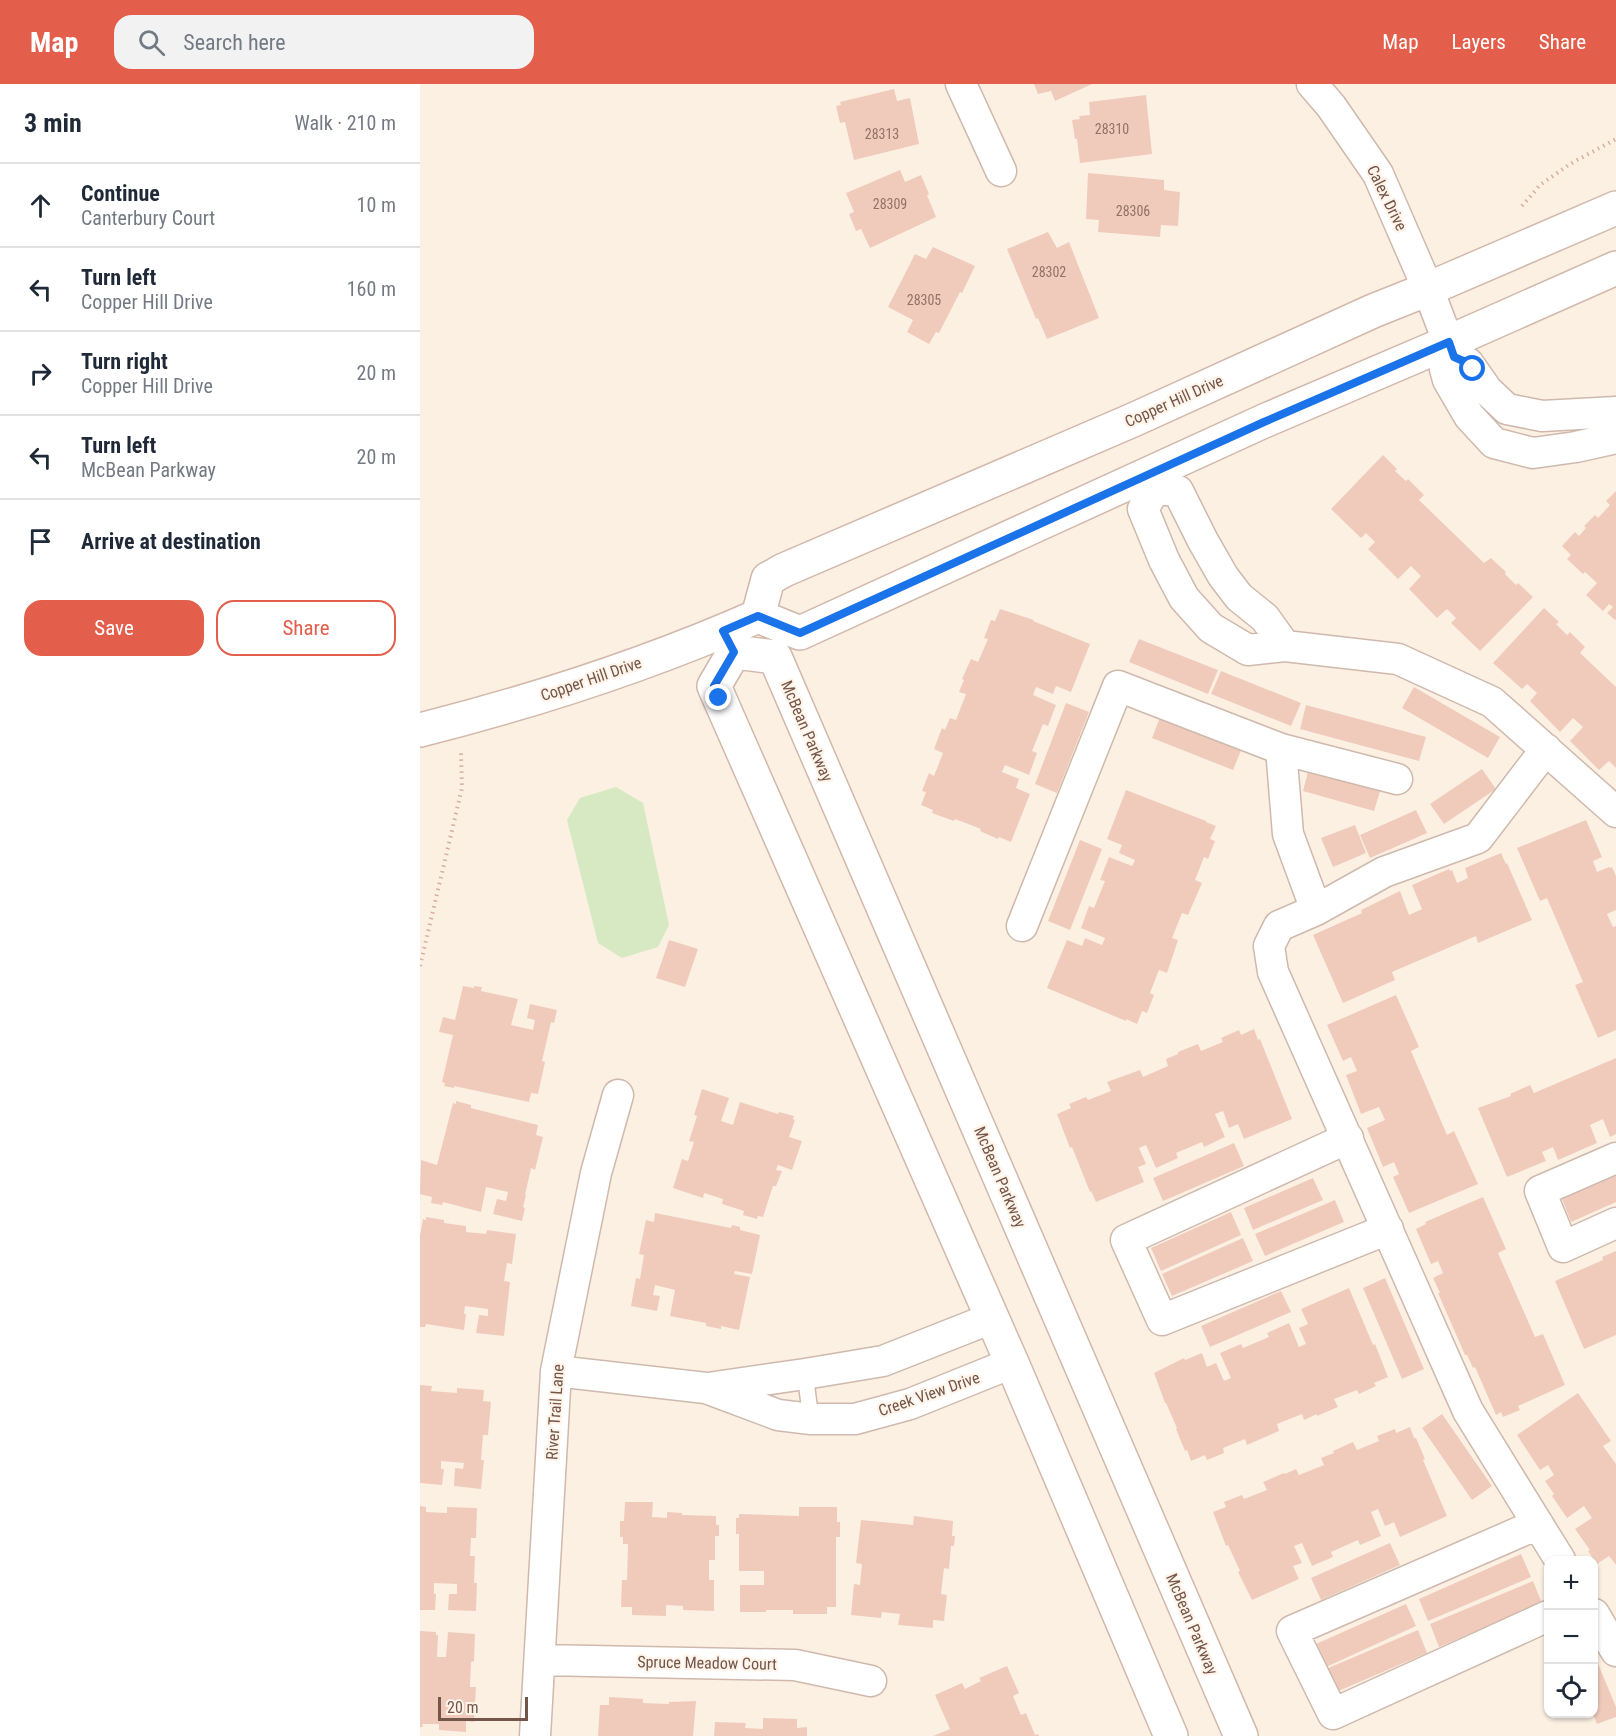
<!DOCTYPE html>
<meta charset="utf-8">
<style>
:root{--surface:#fff;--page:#f2f2f3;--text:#1f2937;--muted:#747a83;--line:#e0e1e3;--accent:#e35e4b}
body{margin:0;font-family:"Roboto Condensed",sans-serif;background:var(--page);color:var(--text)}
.controls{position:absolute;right:18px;bottom:18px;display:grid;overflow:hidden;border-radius:12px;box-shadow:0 2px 4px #0004}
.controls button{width:54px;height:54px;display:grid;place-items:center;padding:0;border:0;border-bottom:2px solid var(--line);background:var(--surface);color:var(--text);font:30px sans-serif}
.scale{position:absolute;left:18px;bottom:15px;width:90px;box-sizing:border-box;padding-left:6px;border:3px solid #73554a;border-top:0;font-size:16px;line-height:21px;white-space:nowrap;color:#73554a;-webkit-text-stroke:4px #fff4e9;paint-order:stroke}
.stop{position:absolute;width:18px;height:18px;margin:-14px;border:4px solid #1a73e8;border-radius:50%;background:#fff}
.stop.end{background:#1a73e8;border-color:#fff;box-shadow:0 2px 6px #0008}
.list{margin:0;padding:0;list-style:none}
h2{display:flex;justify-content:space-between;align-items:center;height:78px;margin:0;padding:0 24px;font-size:26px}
h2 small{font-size:20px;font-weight:400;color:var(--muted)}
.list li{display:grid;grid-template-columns:39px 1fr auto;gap:18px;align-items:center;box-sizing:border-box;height:84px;padding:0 24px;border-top:2px solid var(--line)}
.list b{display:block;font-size:22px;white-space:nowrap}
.list p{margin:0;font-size:20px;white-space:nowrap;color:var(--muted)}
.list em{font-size:20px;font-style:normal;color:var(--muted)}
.actions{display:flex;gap:12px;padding:18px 24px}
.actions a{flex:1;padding:14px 0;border:2px solid var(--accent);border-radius:18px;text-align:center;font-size:21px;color:var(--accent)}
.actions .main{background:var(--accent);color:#fff}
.icon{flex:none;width:33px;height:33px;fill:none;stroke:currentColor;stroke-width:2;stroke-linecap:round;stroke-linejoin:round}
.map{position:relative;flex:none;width:1196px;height:1652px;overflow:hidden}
header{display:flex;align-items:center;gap:36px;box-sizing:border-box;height:84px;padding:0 30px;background:var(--accent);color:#fff}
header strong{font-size:28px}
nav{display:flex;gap:33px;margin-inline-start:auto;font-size:21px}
.search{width:420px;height:54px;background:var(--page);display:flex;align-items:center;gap:15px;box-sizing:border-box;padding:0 21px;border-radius:18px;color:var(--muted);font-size:22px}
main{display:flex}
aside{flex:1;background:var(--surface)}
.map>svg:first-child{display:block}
.green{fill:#d6e9c2}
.building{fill:#f0cbbc}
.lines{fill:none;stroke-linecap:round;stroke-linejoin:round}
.lane-casing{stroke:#cfb9ad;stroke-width:18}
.street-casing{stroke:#cfb9ad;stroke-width:33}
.secondary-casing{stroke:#d2b8aa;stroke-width:36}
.path{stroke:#d5af9f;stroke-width:4;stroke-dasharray:1.5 4.5;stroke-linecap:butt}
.lane{stroke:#fff;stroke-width:15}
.street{stroke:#fff;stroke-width:30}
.secondary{stroke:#fff;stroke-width:33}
.route{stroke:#1a73e8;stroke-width:8}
.labels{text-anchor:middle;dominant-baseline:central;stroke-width:4.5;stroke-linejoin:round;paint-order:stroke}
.number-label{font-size:14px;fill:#927266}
.street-label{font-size:16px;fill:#73554a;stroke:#fff4e9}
</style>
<header>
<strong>Map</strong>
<div class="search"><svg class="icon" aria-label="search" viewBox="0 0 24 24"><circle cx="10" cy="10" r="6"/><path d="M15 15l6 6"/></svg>Search here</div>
<nav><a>Map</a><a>Layers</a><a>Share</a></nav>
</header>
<main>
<aside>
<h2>3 min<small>Walk · 210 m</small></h2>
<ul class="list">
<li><svg class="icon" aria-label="ahead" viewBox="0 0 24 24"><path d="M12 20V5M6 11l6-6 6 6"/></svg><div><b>Continue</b><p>Canterbury Court</p></div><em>10 m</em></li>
<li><svg class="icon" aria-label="left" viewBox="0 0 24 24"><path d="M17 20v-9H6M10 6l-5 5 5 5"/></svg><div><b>Turn left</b><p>Copper Hill Drive</p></div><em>160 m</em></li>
<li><svg class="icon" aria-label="right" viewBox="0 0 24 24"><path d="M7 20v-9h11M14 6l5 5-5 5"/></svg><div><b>Turn right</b><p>Copper Hill Drive</p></div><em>20 m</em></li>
<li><svg class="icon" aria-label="left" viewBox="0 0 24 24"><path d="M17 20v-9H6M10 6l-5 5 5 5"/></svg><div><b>Turn left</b><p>McBean Parkway</p></div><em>20 m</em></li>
<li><svg class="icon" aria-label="arrive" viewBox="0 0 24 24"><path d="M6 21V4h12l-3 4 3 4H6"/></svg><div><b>Arrive at destination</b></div></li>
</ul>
<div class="actions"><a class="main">Save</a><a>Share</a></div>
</aside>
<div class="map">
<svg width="1196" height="1652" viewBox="0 0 1196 1652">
<rect width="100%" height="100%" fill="#fcf0e3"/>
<path class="green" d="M196,703L223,719L249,841L238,863L202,874L178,859L147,736L160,714Z"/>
<path class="building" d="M614,0H672L635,17L631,7L618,10Z
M474,5L477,17L490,14L499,60L434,76L425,38L420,39L416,22L421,21L420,18Z
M726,11L732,70L660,79L657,55H655L652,36L660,35L659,32L670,31L669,18Z
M480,86L485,98L501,91L509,110L507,111L516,133L450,164L441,145L436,147L429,130L434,128L426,109Z
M668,89L744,96V106L760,108L758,142L741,141L740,153L678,148L679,136L666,135Z
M628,148L637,164L649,158L679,234L627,255L618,234L616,235L587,165Z
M513,163L555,182L542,209L540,208L519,249L516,248L509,260L487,248L493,236L468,223L495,170L506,175Z
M963,371L977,385L975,387L986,397L988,395L1004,411L999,416L1064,479L1071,474L1086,488L1085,490L1096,501L1098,499L1113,513L1060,567L1031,539L1036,534L1027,525L1017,534L989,505L1001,492L991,482L978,495L948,465L955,458L946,449L941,454L911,425Z
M1196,407V535L1195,536L1187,529L1193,523L1189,520L1183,527L1166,511L1177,499L1165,488L1163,490L1147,475L1151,471L1142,462L1155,448L1159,452L1166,444L1164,442L1175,431L1178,434L1190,421L1186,417Z
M1124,524L1139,538L1136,540L1147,551L1150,548L1165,563L1160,569L1196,603V684L1189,677L1179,686L1150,657L1163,643L1153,634L1140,648L1110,617L1117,609L1107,600L1102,605L1073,579Z
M580,525L614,536L613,537L670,560L651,608L636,602L633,610L616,603L613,611L636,621L628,642L623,640L612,667L617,669L609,691L585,681L582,688L599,695L596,704L610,710L591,758L579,753L578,755L560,747L561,745L535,735L534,737L512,729L513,726L501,721L506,708L502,707L509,689L514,692L523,669L514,665L522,644L525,646L530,634L536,636L546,610L539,608L544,596L542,595L551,575L558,578L568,555L564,554L571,536L575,537Z
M719,555L798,586L788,610L709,578Z
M801,587L881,619L871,642L791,610Z
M994,603L1080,653L1068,674L982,624Z
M646,619L669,628L637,709L615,700Z
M886,621L1006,653L999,677L880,645Z
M741,631L822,664L813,686L732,654Z
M889,684L961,704L954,727L883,707Z
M1062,685L1076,705L1024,740L1010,720Z
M706,706L786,737V738L796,742L790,755L795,757L788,775L784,773L775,796L782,799L768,831L762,829L752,854L758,856L747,889L739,886L730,909L734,911L727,929L722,927L717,940L706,935V937L627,904L647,856L662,862L665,854L682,861L685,854L661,844L669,822L674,824L685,797L680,796L689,773L712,782L715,776L699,769L702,761L687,755Z
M996,726L1007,749L950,774L940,751Z
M1166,736L1182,773L1173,777L1177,788L1189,783L1190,784L1192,783L1196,792V826L1187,830L1193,843L1196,842V946L1178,954L1155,901L1163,898L1127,814L1120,817L1097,764Z
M935,741L946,769L913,783L901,754Z
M660,756L682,765L650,846L628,837Z
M1081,769L1086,780L1087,779L1112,836L1058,859L1056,852L972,888L975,896L923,919L893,851L942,829L941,826L980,807L989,831L1002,825L992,801L1029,785L1030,787L1032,786L1037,799L1048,794L1045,784Z
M249,856L278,865L265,903L236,894Z
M43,902L54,904V902L62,903L61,907L98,915L91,941L113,946L115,936L107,934L110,920L137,926L134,939L131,938L122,977L125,978L118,1010L111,1009L109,1018L34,1002V1004L24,1002L25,999L22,998L33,951L19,948L23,933L35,936Z
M976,911L999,963L991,967L1027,1051L1034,1047L1058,1100L989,1129L973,1093L979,1090L974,1078L963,1083L947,1044L965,1036L959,1023L941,1030L926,991L937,987L931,973L923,977L907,941Z
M834,945L838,956L840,955L872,1035L824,1055L818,1040L809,1044L803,1027L795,1030L805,1053L784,1063L782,1058L756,1069L758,1074L736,1084L726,1061L719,1064L726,1080L718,1083L724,1098L676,1118L671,1107L670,1108L652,1063L650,1064L637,1030L651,1024L649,1020L666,1013L668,1016L691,1007L687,998L720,986L723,993L748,982L746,975L758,970V968L778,960L781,967L803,958L801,954L819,946L821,951Z
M1196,974V1050L1190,1053L1183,1035L1170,1041L1177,1059L1138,1076L1133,1063L1122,1068L1126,1077L1087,1093L1058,1024L1091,1012L1090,1010L1110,1001L1114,1009Z
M282,1005L309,1014L301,1037L313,1041L320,1018L358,1030L359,1028L374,1032L373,1035L375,1036L369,1053L382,1057L372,1086L358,1081L356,1086L362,1087L356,1102H353L343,1133L338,1132L337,1135L323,1131L324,1127L302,1120L303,1115L284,1109L283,1114L253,1104L262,1075L268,1077L274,1058L269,1057L277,1032L274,1031Z
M36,1017L51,1021V1024L118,1041L116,1051L123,1053L115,1086L111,1084L105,1111H106L103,1123L105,1124L102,1137L73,1130L77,1115L86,1117L88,1108L66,1103L61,1128L23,1118L22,1121L11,1119L12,1113L0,1110L1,1076L17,1081L33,1019L36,1020Z
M814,1059L824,1082L743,1117L733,1094Z
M1196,1092V1118L1151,1138L1142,1115Z
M893,1094L903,1116L833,1146L824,1124Z
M1063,1113L1086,1165L1078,1169L1115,1253L1123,1250L1145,1301L1098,1322L1100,1326L1083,1333L1081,1328L1076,1331L1055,1283L1053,1284L1047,1271H1045L1018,1209H1020L1013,1194L1023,1189L1018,1177L1011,1180L996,1145L1006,1140L1005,1138Z
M915,1116L924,1138L845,1172L835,1150Z
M811,1128L821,1151L741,1187L731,1164Z
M235,1129L311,1144L312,1141L320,1143V1146L340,1151L332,1190L315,1187L314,1190L330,1193L319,1246L301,1242V1245L286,1242V1239L250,1232L255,1206L235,1201L233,1211L240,1212L237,1227L211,1222L216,1194L220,1195L224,1171L219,1170L226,1136L234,1138Z
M6,1133L24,1136V1139L46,1142V1148L66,1150L67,1146L96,1150L92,1180L87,1179L84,1197L90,1198L84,1252L56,1249L59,1231L68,1232V1225L45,1222L44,1230H46L44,1246L6,1240L5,1243H0V1152L3,1135L6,1136Z
M823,1154L833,1177L752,1212L742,1190Z
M1196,1167V1251L1164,1265L1135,1197L1183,1176L1182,1173Z
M965,1194L1004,1285L982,1295L943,1204Z
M929,1204L953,1261L955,1260L968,1293L954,1299L956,1302L939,1310L937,1306L914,1315L918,1323L897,1332V1330L884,1336L882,1330L857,1340L859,1347L827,1361L825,1355L803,1364L804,1369L787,1376L785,1371L771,1377L767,1366L765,1367L756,1345L757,1344L746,1319H745L734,1289L764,1274L765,1276L782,1269L787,1283L796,1279L804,1297L811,1294L800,1269L821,1260L823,1264L849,1253L847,1249L869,1239L879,1263L886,1260L879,1244L888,1240L881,1225Z
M861,1207L871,1228L790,1263L781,1242Z
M0,1301L12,1302L11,1307L37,1309V1304L64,1306L63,1317L71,1318L68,1351H63L61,1376H64L61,1405L34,1402L35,1384L43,1385L44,1379L21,1377V1385H24L22,1401L0,1399Z
M1158,1309L1191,1357L1183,1362L1196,1380V1481L1189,1472L1177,1480L1168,1467L1170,1466L1155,1445L1172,1434L1164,1422L1147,1434L1132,1412L1134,1410L1125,1397L1134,1391L1128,1381L1120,1386L1097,1351Z
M1022,1330L1072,1402L1052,1416L1002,1344Z
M990,1343L994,1354H996L1005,1375L1003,1376L1027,1432L980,1453L974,1438L965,1442L958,1425L951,1428L961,1452L940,1461L938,1456L911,1468L913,1473L892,1482L882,1459L874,1462L882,1479L873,1482L879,1495L832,1516L818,1488L820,1487L808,1461L806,1462L793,1428L806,1423L804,1418L822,1411L824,1415L847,1406L843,1398L864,1389L865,1390L876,1385L879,1391L904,1381L901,1374L914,1369L913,1367L933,1358L937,1366L959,1357L957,1352L975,1345L976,1349Z
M205,1418H233L232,1433L247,1434V1428L262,1429V1431L296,1432V1441H299V1452H295V1476H289V1496H294V1527L263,1526V1522L246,1521V1532L212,1531V1523H201L202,1496H207L208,1460H203V1453H200V1437H204Z
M0,1422L6,1423V1428L27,1429V1423L57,1424L56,1454H51L50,1472H55L54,1499H57L56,1527L28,1526L29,1510H37V1500L14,1499V1510H16L15,1526H0Z
M379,1423H417V1438H420V1453H416V1523H407V1530H373V1526H346V1528H320V1501H344V1487H319V1450H316V1434H319V1430L379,1432Z
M494,1432L533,1437L532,1452H535L534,1462H531L529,1485L524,1484L521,1510L527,1511L524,1537L513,1536V1544L478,1541L480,1530L462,1528L461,1534L431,1531L434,1500L440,1501L442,1480L436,1479L441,1436L493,1441Z
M970,1459L980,1481L901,1516L891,1494Z
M1101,1470L1111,1493L1008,1537L999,1515Z
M1113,1497L1122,1519L1019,1563L1010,1540Z
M986,1520L996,1542L906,1583L896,1560Z
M998,1546L1007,1569L916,1608L906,1585Z
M0,1547L16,1548V1551H18L17,1573H26L28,1548L55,1550L54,1577L51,1578L50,1603H56L54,1638L46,1637V1648L19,1646V1640H2L3,1643H0Z
M1174,1570L1196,1623V1633L1177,1640L1173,1630Z
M587,1582L599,1609L593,1612L601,1631L606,1629L615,1651L618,1650L619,1652H513L530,1645L515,1611L542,1599L545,1605L561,1597L559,1594Z
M189,1613L223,1615V1619L249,1620V1618L276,1617L273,1652H178L180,1621H189Z
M343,1634L377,1635V1644L387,1643V1652H294L295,1638L326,1639L325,1644L343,1645Z"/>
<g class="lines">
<g class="lane-casing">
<path id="lane" d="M385,1290L391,1335"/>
</g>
<g class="street-casing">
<path id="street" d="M541,0L581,87
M892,0L911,22L958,90L1008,205L1034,273L1048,279L1067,306L1087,325L1122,332L1196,328
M1034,273L1025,285L1028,296L1049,332L1074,359L1113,369L1156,363L1196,354
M735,405L723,425L744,476L764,514L791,544L828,566L865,562L978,575L1072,618L1196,728
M735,405L758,407L783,457L803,492L819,513L845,534L865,562
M861,665L868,750L896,826
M1126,665L1058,754L964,788L896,826L859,842L849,862L853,888L1048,1327L1140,1476
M602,842L698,602L861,665L977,695
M928,1054L706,1156L742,1236L968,1145
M1196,1074L1120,1107L1143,1163L1196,1139
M136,1287L286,1304L358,1331L391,1335H435L490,1320L592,1279
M288,1304L385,1290L463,1277L572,1234
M1118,1440L872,1547L913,1630L1128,1532
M1174,1530L1196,1567
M121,1576L375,1581L451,1597
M115,1652L136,1287L176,1089L198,1011"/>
</g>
<g class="secondary-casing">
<path id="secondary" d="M338,532L348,495L364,486L713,336L953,227L1008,205L1196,124
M314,568L355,573L821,1652
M314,568L294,602L592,1279L751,1652
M0,646C115,617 229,580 338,532L380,549L844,337L1029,258L1196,184"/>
</g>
<path class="path" d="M1102,122L1120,101L1150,80L1196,55
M0,882L42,704L41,668"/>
<use href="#lane" class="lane"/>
<use href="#street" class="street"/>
<use href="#secondary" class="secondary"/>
</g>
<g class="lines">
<path class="route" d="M299,614L294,602L314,568L303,547L338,532L380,549L844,338L1029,258L1034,273L1048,279L1053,285"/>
</g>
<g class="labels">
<g class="number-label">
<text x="692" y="45">28310</text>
<text x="462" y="50">28313</text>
<text x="470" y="120">28309</text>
<text x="713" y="127">28306</text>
<text x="629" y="188">28302</text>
<text x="504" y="216">28305</text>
</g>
<g class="street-label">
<text transform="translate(967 114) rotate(64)">Calex Drive</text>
<text transform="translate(754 317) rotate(-24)">Copper Hill Drive</text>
<text transform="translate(171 595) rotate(-19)">Copper Hill Drive</text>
<text transform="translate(387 647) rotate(67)">McBean Parkway</text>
<text transform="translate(580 1093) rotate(67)">McBean Parkway</text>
<text transform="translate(509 1310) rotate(-19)">Creek View Drive</text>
<text transform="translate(135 1328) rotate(-86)">River Trail Lane</text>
<text transform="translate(772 1540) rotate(67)">McBean Parkway</text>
<text transform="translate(287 1579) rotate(1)">Spruce Meadow Court</text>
</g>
</g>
</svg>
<div class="controls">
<button>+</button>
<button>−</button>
<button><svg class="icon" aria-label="locate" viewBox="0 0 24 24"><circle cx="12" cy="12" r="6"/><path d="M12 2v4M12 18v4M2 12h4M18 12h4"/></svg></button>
</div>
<div class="scale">20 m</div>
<div class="stop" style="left:1053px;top:285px"></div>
<div class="stop end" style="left:299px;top:614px"></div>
</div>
</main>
